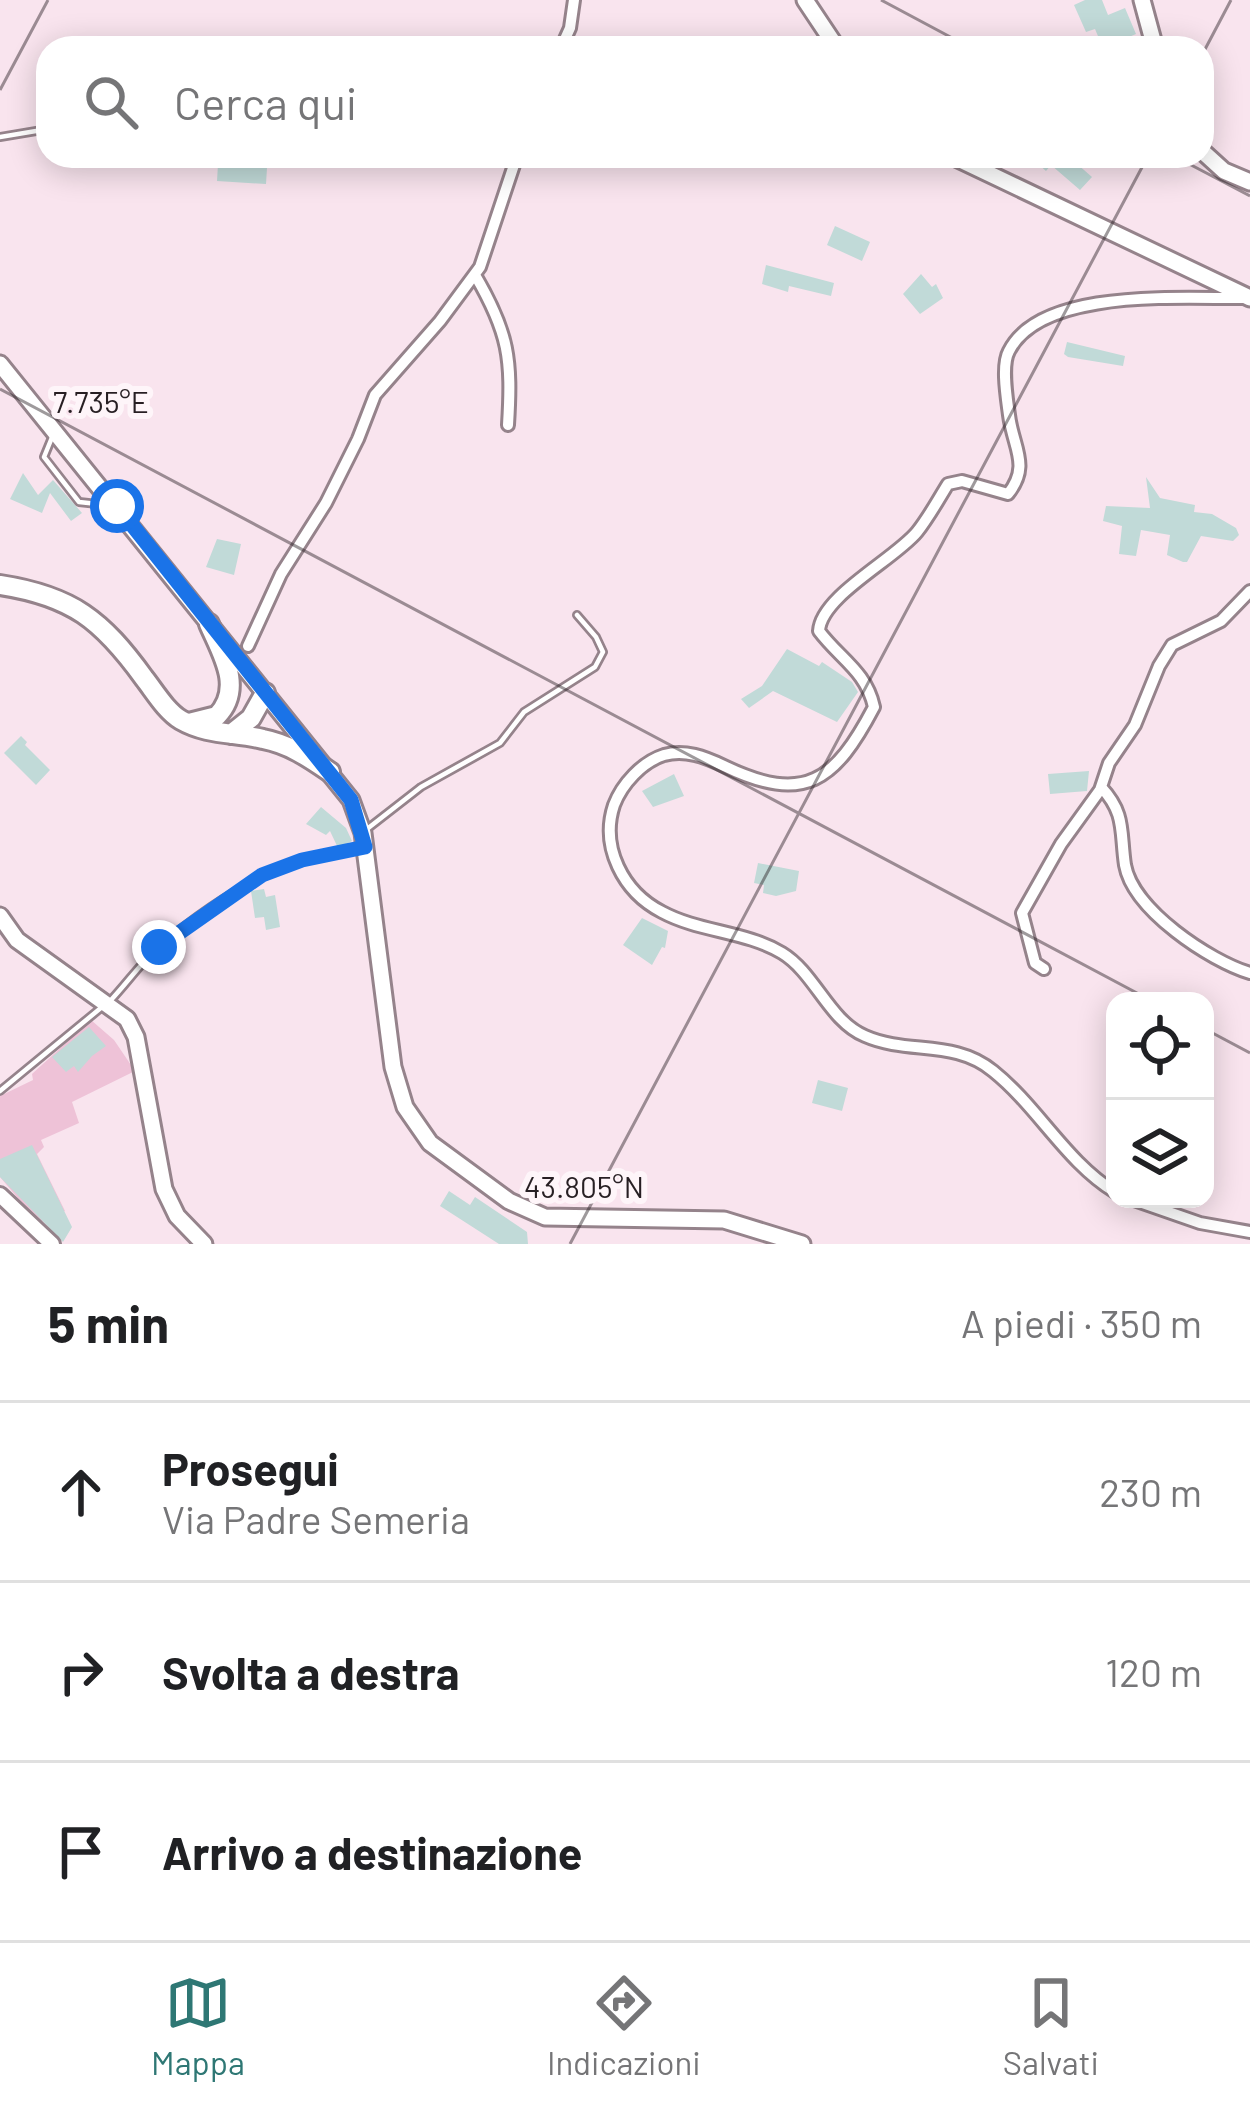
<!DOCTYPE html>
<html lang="it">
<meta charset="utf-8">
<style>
:root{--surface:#fff;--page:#f6f6f6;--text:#202124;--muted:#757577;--line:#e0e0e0;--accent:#2e7774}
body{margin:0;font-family:Barlow,sans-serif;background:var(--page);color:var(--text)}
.controls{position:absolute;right:36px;bottom:36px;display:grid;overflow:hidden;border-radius:24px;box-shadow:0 6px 30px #0003}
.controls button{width:108px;height:108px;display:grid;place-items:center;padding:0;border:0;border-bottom:3px solid var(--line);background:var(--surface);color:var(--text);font:60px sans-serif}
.stop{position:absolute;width:36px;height:36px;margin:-27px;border:9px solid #1a73e8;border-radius:50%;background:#fff}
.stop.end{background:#1a73e8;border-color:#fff;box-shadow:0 3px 12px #0008}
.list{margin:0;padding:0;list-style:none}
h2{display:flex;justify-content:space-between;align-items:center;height:156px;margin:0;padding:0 48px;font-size:51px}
h2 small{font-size:39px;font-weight:400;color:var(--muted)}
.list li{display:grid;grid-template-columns:78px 1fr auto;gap:36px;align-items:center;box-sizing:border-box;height:180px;padding:0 48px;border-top:3px solid var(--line)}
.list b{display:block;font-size:45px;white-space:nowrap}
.list p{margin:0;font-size:39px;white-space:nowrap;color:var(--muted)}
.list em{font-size:39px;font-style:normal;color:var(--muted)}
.icon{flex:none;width:66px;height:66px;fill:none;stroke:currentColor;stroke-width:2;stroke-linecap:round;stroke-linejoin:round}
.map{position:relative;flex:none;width:1250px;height:1244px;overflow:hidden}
.search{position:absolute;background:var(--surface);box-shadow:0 6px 30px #0003;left:36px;right:36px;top:36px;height:132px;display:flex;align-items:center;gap:30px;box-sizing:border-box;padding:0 42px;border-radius:36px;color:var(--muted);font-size:45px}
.sheet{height:696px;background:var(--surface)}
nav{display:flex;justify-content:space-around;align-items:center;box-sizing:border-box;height:168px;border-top:3px solid var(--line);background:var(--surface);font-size:33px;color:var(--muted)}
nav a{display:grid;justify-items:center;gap:6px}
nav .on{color:var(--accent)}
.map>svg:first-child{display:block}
.green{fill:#eec2d7}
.building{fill:#c1dad8}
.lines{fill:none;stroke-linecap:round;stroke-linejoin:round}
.service-casing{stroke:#95838b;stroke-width:10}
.minor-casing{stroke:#95838b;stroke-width:16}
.tertiary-casing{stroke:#95838b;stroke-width:20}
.secondary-casing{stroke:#95838b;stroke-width:21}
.motorway-casing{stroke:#95838b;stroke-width:24}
.path{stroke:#a6969e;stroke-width:3;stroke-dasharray:6 6;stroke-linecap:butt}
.service{stroke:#fff;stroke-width:4.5}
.minor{stroke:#fff;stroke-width:10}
.tertiary{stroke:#fff;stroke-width:14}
.secondary{stroke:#fff;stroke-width:15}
.motorway{stroke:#fff;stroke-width:18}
.route{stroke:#1a73e8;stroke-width:15}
.ticks{fill:none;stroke:#271f23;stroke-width:3;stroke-opacity:0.45}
.ticks-label{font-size:30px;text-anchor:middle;fill:#271f23;stroke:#fef5f9;stroke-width:12;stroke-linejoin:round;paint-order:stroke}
</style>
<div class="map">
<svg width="1250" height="1244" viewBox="0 0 1250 1244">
<rect width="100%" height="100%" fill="#f9e4ee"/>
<path class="green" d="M91,1020L114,1040L135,1071L72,1102L79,1123L41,1140L44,1147L37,1154L65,1211L39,1223L0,1177V1096L33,1080L32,1074Z"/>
<path class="building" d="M1085,0H1102L1108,15L1125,8L1136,34L1103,48L1095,29L1086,32L1074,5Z
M1029,156H1068L1092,177L1080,190L1051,165L1046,171Z
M218,164L267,168L266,184L217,181Z
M835,226L870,242L862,261L827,245Z
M766,265L834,283L831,296L789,286L788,292L762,284Z
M921,274L932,287L936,284L943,298L920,314L903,294Z
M1067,342L1125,356L1123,366L1068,357L1064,354Z
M23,473L38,495L53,480L82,513L71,521L50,493L42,513L10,499Z
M1146,477L1160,498L1195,505L1194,512L1212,514L1236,528L1239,535L1233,541L1201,536L1187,562H1183L1167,555L1170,535L1141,530L1136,556L1119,554L1122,526L1103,521L1106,506L1150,508Z
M217,539L241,544L234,575L206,567Z
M787,649L819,666L822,662L852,682L858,692L837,722L773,691L749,708L741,699L762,686Z
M21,736L27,742L25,745L50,770L36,785L4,753Z
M1089,771L1087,791L1050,794L1048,774Z
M674,774L684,796L653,807L642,791Z
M321,807L346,828L352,841L338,848L330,831L326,835L306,824Z
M758,863L799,871L796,891L776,896L763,893L764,885L754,883Z
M264,889L266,897L275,895L280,927L266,930L264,917L255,918L251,891Z
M642,918L668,931L665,948L662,947L652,965L623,945Z
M89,1027L106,1046L92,1056L78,1072L74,1066L66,1072L52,1057Z
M818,1080L848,1088L842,1111L812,1103Z
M32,1145L72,1227L63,1242L0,1177V1159Z
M449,1191L470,1205L475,1197L527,1232L528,1244H499L440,1206Z"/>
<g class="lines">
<g class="service-casing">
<path id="service" d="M0,137L48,129
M53,435L44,457L79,502L107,505
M367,829L421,787L500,743L524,712L595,667L603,652L596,637L577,615
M111,1000C128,982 143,960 161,945C207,906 263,868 323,856
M0,1091L102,1007"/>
</g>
<g class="minor-casing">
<path id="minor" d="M561,48L570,28L574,0
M475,275C509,333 512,359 508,425
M248,646L281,574L326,503L358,439L375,395L440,321L480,267L517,156
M1101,787C1126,814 1120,831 1125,865C1133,910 1210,961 1250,973
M1044,969L1035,963L1022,913L1061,844L1100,790L1109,763L1135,725L1159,666L1172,645L1221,621L1250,591
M1115,1192C1066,1162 1038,1107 993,1071C954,1039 908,1055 865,1036C829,1021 815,973 782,953C745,931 699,932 662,912C623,892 600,847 614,805C622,784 642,762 664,755C685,749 705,757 724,766C805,805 835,781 874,707C866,671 840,659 819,631C821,596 895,559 917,532C929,517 938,500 948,484L962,481L1008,494C1031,465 1013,448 1009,415C1007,399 1001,365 1009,351C1041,287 1185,299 1245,298
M1131,1199L1200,1223L1250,1232"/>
</g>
<g class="tertiary-casing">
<path id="tertiary" d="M0,1195L52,1244"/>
</g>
<g class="secondary-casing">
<path id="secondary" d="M805,0L837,48
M1142,0L1155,48
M1202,151L1224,171L1250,182
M952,156L1250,298
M0,364L351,800L363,833L393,1067L405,1107L430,1143L509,1201L545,1217L724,1220L802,1244
M0,916L17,940L127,1019L136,1037L164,1189L177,1216L204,1244"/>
</g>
<g class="motorway-casing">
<path id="motorway" d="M0,585C72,596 102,620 144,678C155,692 166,711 181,720C207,735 234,732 263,739C289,744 308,757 330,772
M189,723L217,716C244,688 222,654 209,624
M231,734L251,718L265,693"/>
</g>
<path class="path" d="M330,854L350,850"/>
<use href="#service" class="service"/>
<use href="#minor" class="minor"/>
<use href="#tertiary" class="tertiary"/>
<use href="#secondary" class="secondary"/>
<use href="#motorway" class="motorway"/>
</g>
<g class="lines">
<path class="route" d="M117,506L351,800L365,847L302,860L262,875L159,947"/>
</g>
<path class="ticks" d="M881,0L971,48M1202,55L1231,0M0,90L48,0M1174,156L1250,196M0,389L1152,1001M1205,1029L1250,1053M570,1244L1148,156"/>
<g class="ticks-label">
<text x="101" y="413">7.735°E</text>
<text x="584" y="1198">43.805°N</text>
</g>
</svg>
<div class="controls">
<button><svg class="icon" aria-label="locate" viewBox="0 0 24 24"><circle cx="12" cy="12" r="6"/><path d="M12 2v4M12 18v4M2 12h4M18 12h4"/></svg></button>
<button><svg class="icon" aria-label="layers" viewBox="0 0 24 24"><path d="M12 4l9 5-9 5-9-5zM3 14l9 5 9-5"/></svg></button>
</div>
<div class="stop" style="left:117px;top:506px"></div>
<div class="stop end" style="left:159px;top:947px"></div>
<div class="search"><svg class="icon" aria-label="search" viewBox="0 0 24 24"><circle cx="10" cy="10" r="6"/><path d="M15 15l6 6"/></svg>Cerca qui</div>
</div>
<section class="sheet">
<h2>5 min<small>A piedi · 350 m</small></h2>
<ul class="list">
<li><svg class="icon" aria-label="ahead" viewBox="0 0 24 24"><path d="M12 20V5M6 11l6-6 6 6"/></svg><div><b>Prosegui</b><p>Via Padre Semeria</p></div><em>230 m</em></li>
<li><svg class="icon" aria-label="right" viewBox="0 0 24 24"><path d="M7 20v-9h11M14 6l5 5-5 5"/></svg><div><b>Svolta a destra</b></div><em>120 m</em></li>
<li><svg class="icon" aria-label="arrive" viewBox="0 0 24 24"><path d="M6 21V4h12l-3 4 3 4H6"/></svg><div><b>Arrivo a destinazione</b></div></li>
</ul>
</section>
<nav>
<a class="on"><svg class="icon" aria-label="map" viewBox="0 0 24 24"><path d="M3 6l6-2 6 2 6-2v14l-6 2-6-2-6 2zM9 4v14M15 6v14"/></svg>Mappa</a>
<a><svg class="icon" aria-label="directions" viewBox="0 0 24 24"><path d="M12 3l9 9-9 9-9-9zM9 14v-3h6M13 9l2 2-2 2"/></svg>Indicazioni</a>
<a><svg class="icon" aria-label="saved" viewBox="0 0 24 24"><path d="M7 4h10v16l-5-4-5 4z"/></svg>Salvati</a>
</nav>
